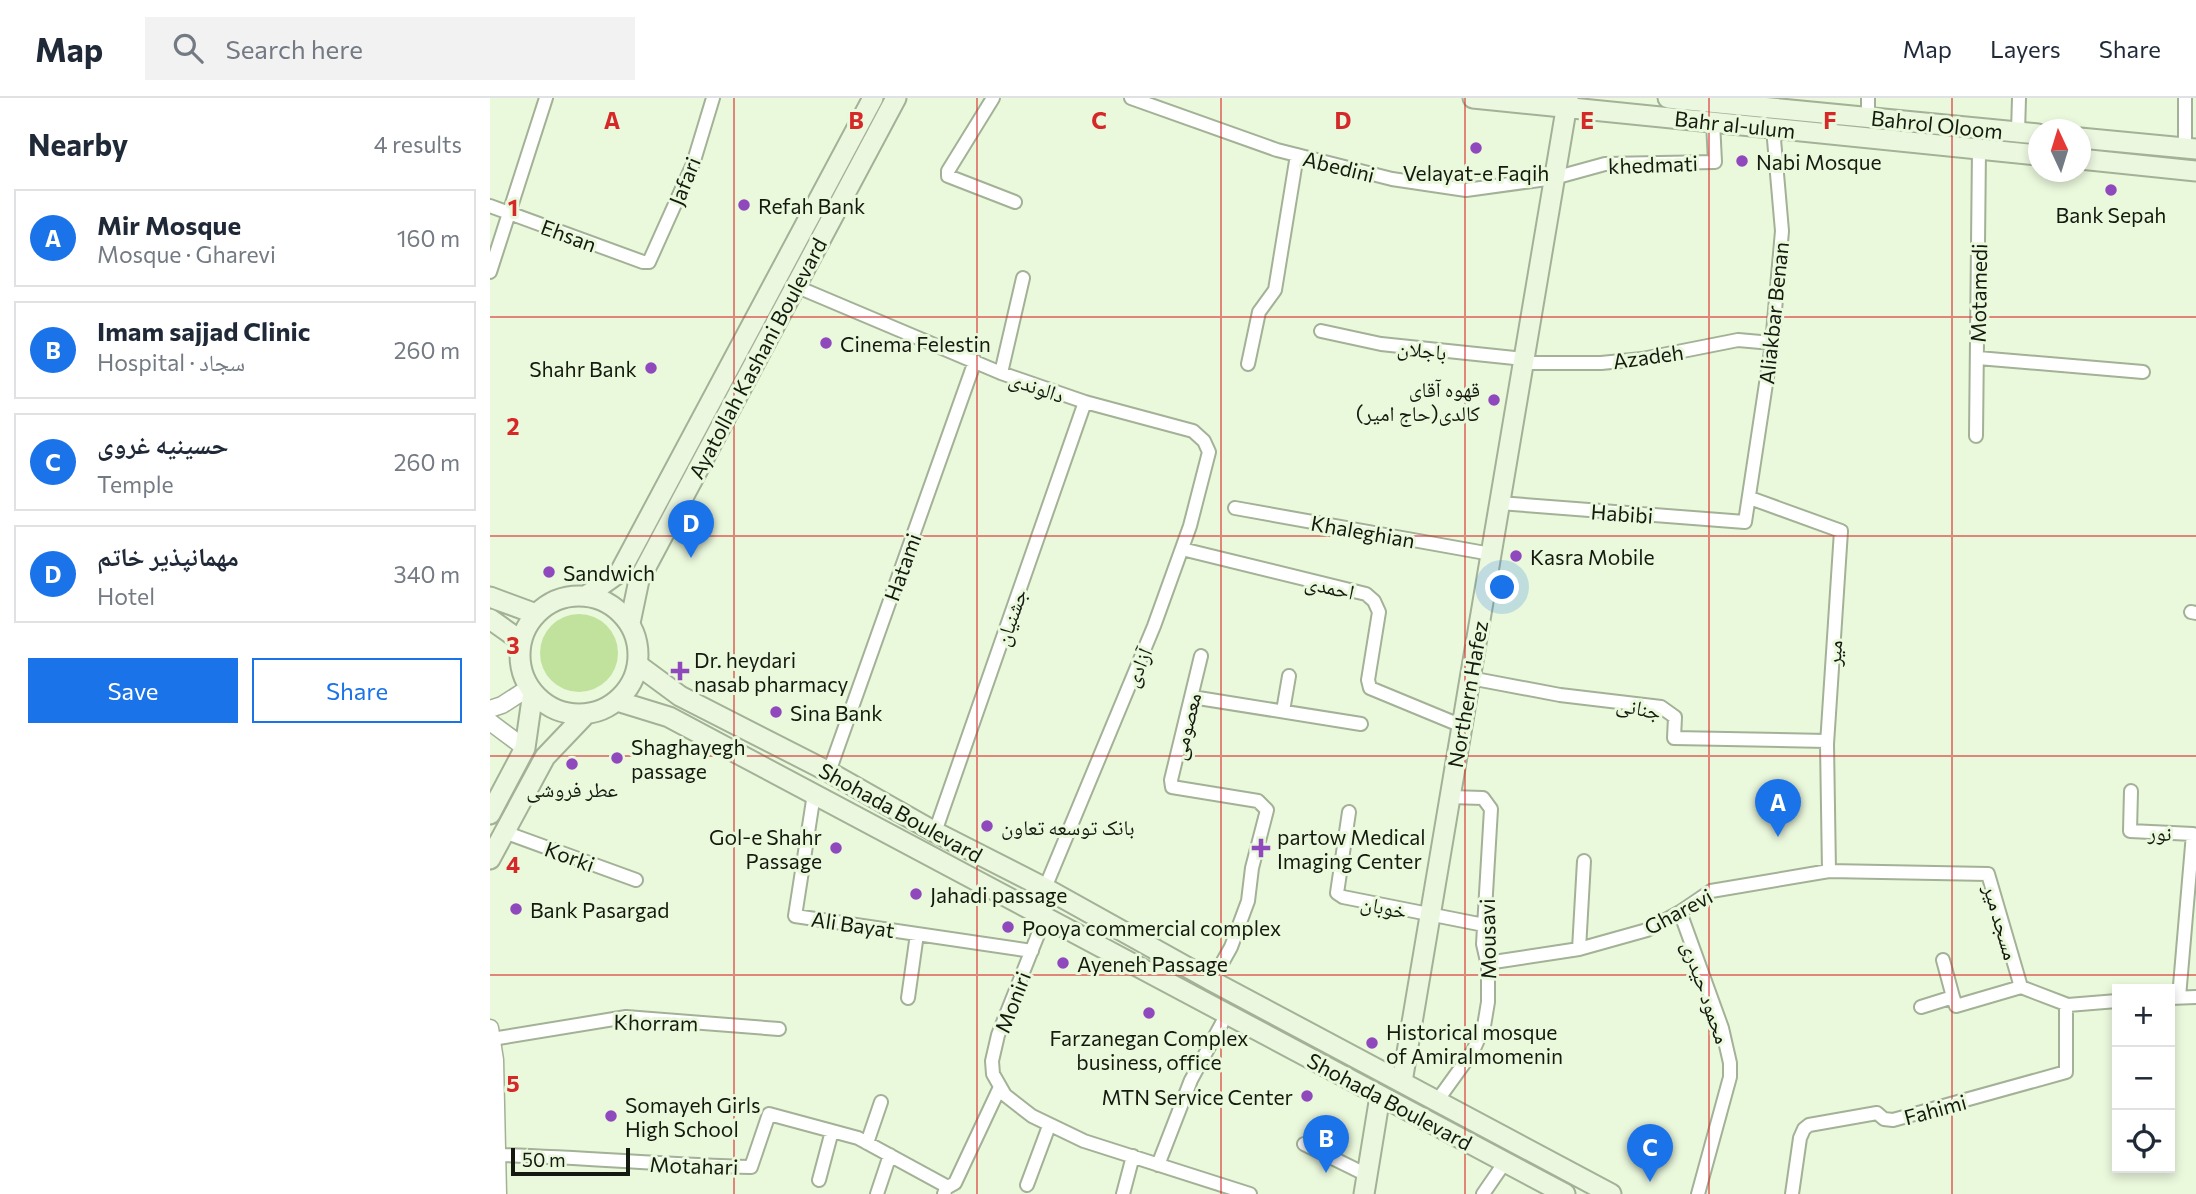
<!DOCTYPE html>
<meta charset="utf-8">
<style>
:root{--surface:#fff;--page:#f2f2f3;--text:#1f2937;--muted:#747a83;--line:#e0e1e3;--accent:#1a73e8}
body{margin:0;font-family:Commissioner,"Noto Naskh Arabic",sans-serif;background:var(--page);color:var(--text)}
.controls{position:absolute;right:21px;bottom:21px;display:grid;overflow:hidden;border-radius:0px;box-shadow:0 4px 10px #0003}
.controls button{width:63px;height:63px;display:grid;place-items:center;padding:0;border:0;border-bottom:2px solid var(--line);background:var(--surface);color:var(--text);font:35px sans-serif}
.compass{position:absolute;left:1538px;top:21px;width:63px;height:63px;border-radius:50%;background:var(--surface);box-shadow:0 4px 10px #0003;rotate:356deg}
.scale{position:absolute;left:21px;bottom:18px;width:119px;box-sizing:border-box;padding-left:7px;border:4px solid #151a10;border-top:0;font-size:19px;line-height:24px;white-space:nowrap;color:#151a10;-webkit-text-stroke:5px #eaf8dc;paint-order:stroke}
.you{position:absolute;left:1013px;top:490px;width:24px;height:24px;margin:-18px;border:5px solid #fff;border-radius:50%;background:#1a73e8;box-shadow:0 0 0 10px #1a73e833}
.badge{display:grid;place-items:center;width:46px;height:46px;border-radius:50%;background:var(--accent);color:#fff;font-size:23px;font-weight:700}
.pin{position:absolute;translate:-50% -58px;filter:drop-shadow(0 2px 4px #0008)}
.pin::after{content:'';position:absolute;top:37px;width:24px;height:21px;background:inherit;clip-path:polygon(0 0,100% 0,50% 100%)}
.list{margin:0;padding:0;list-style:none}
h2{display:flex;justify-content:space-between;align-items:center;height:91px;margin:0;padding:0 28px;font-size:30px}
h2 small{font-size:23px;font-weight:400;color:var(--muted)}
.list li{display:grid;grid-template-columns:46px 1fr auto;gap:21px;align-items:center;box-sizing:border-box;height:98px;margin:0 14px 14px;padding:0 14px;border:2px solid var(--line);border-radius:0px}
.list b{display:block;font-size:26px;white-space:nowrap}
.list p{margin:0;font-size:23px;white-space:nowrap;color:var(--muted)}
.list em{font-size:23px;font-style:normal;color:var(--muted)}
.actions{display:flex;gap:14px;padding:21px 28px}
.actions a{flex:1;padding:16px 0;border:2px solid var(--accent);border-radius:0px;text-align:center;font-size:24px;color:var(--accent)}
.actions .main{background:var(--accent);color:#fff}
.icon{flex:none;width:38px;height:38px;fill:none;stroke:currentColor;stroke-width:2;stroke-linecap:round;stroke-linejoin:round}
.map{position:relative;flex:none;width:1706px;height:1096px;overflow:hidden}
header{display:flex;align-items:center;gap:42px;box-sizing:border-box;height:98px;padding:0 35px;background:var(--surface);border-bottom:2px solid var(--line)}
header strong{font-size:33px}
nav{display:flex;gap:38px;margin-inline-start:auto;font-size:24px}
.search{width:490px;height:63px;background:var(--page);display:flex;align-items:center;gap:18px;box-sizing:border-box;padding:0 24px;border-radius:0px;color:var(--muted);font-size:26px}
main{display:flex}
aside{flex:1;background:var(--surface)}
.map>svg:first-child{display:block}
.green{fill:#c0e29d}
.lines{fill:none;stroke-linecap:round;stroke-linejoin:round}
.minor-casing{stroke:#a3b196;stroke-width:16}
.tertiary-casing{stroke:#a3b196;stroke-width:19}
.secondary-casing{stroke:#a3b196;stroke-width:23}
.minor{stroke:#fff;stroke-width:12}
.tertiary{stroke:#fff;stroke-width:16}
.secondary{stroke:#ecf7e0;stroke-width:19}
.grid{fill:none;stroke:#d62828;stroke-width:2;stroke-opacity:0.55}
.poi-dot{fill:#8f49bd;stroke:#eaf8dc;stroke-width:2.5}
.labels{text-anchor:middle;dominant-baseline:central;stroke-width:6;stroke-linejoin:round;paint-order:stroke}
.street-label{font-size:21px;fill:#151a10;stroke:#eaf8dc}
.poi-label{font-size:21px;fill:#151a10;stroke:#eaf8dc;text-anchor:start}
.grid-label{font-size:23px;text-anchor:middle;font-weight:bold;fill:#d62828;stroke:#eaf8dc;stroke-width:6;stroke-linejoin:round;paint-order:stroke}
</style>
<header>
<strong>Map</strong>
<div class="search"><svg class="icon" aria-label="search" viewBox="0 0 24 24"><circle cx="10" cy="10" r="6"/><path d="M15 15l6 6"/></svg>Search here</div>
<nav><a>Map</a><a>Layers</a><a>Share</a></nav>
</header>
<main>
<aside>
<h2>Nearby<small>4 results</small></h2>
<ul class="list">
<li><span class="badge">A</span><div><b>Mir Mosque</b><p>Mosque · Gharevi</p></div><em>160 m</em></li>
<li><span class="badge">B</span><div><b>Imam sajjad Clinic</b><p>Hospital · سجاد</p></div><em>260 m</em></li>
<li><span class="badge">C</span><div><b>حسینیه غروی</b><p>Temple</p></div><em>260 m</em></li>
<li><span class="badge">D</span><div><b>مهمانپذیر خاتم</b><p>Hotel</p></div><em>340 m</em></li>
</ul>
<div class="actions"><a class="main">Save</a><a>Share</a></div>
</aside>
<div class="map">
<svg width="1706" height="1096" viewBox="0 0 1706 1096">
<rect width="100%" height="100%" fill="#eaf8dc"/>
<path class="green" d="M50 555a39 39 0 1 1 78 0a39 39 0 1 1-78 0Z"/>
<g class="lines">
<g class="minor-casing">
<path id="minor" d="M503,0L458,73V78L525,104
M641,0L787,52L902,81L976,92L1064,80L1115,66L1225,64L1223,24
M1378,19V0
M1528,34L1529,0
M1695,50V0
M0,108L153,164H159L203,66L223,0
M0,174L56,0
M305,188L511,275L595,304L703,333L714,343L719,354L700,428L664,528L555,790
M831,233L891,246L1034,261
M1488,260L1653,274
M1033,265H1111L1152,261L1248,242L1282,245
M758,266L769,214L785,192L807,57
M511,275L533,180
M1486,338L1489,51
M1260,400L1351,433L1337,646L1339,773
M1009,405L1255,424L1282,246L1292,133L1283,30
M745,410L1001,456
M692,451L876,496L884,503L889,514L878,582L880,590L972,628
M1701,514L1706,515
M711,558L681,682L682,689L768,703L777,712L762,770L758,803L741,849L722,883
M980,580L1070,597L1171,609L1185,619L1184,640L1337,643
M702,599L871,626
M793,613L799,578
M339,674L485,263
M1641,693L1640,733L1703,736L1689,899
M324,696L305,818L542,853
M859,714L847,795L853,799L994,827
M14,734L146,782
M445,734L595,304
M1190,814L1232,930L1240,965V979L1208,1096
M555,819L508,937L502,963L503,976L515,997L542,1018L594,1043L760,1096
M1089,851L1094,763
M1453,862L1463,899
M997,865L1089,851L1157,832L1190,814L1221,793L1339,773L1498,776L1531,889L1578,907L1627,903
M418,900L427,836
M1680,900L1706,899
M1431,909L1463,899L1466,908L1531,889
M2,941L136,919L289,931
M947,1003L983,953L994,928L998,904V868L993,846L1001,711L993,700L960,699
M377,1045L391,1004
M814,1046L877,1077
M7,1057C92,1059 176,1067 261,1069L279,1016L368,1040L458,1089
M668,1067L701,982L737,916
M329,1082L342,1033
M537,1087L559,1028
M387,1096L400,1057
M454,1096L456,1090L465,1085L510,989
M633,1096L643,1058
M993,1096L1015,1064
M1302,1096L1310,1040L1314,1031L1319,1027L1387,1015L1394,1021L1403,1022L1576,974V907"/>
</g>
<g class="tertiary-casing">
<path id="tertiary" d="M0,611L12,607L40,589
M0,624L35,650
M0,930L5,962L8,1096"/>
</g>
<g class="secondary-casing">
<path id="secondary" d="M983,0L1548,57
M1178,0L1548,36
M1590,40L1706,51
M1590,61L1706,73
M30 557a59 59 0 1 1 118 0a59 59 0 1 1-118 0Z
M96,498L130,474L383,0
M0,499L46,516
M0,521L31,543
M140,525L149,482L406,0
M148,567L190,598L339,674L445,734L555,790L722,883L1121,1096
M127,603L179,619L1075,1096
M0,716L35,650L43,594
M0,761L55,659L96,616
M912,984L1078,0
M874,1096L890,998"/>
</g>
<use href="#minor" class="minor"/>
<use href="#tertiary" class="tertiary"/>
<use href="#secondary" class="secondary"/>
</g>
<path class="grid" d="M244,0V1096M487,0V1096M731,0V1096M975,0V1096M1219,0V1096M1462,0V1096M0,219H1706M0,438H1706M0,658H1706M0,877H1706"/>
<g class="poi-dot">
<circle cx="986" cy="50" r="7"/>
<circle cx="1252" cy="63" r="7"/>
<circle cx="1621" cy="92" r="7"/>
<circle cx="254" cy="107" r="7"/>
<circle cx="336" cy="245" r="7"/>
<circle cx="161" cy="270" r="7"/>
<circle cx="1004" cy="302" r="7"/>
<circle cx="1026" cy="458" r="7"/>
<circle cx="59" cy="474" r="7"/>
<path d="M186.5 562.5h7v7h7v7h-7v7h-7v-7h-7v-7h7z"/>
<circle cx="286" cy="614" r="7"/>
<circle cx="127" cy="660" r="7"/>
<circle cx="82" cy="666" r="7"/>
<circle cx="497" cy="728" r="7"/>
<circle cx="346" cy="750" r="7"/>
<path d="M767.5 739.5h7v7h7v7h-7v7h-7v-7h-7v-7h7z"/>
<circle cx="426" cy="796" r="7"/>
<circle cx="26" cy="811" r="7"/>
<circle cx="518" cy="829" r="7"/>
<circle cx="573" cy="865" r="7"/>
<circle cx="659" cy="915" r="7"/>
<circle cx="882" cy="945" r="7"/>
<circle cx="817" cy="998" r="7"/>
<circle cx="121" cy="1018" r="7"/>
</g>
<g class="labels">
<g class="street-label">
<text transform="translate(1245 26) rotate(6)">Bahr al-ulum</text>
<text transform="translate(1447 26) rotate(6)">Bahrol Oloom</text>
<text transform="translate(1163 66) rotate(-2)">khedmati</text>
<text transform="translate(849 68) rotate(14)">Abedini</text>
<text transform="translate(194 83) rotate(-68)">Jafari</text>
<text transform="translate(79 137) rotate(20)">Ehsan</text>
<text transform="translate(1488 195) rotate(-89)">Motamedi</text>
<text transform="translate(1283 215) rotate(-84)">Aliakbar Benan</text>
<text transform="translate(932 251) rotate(6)">باجلان</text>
<text transform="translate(1158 258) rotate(-8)">Azadeh</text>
<text transform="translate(267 260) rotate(-62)">Ayatollah Kashani Boulevard</text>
<text transform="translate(547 288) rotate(19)">دالوندی</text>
<text transform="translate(1132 415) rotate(4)">Habibi</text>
<text transform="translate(873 433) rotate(10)">Khaleghian</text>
<text transform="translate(412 469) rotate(-70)">Hatami</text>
<text transform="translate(840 488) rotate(13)">احمدی</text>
<text transform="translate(520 519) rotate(-71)">جشنیان</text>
<text transform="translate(1343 555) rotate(-86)">میر</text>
<text transform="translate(647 569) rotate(-67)">آزادی</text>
<text transform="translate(977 596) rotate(-80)">Northern Hafez</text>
<text transform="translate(1149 609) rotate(12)">جنانی</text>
<text transform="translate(695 628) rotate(-76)">معصومی</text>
<text transform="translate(411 714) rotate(29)">Shohada Boulevard</text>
<text transform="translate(1670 734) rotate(3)">نور</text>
<text transform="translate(80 758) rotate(20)">Korki</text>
<text transform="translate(894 808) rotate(12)">خوبان</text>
<text transform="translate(1188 813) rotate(-28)">Gharevi</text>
<text transform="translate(1512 824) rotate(74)">مسجد میر</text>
<text transform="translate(363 826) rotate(8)">Ali Bayat</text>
<text transform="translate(997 841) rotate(-91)">Mousavi</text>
<text transform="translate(1217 894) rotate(71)">محمود حیدری</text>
<text transform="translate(522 904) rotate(-69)">Moniri</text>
<text transform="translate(166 924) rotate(1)">Khorram</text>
<text transform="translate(900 1003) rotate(28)">Shohada Boulevard</text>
<text transform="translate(1445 1011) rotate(-15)">Fahimi</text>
<text transform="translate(204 1067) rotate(2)">Motahari</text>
</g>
<g class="poi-label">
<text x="1266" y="63">Nabi Mosque</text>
<text x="986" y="74" text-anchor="middle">Velayat-e Faqih</text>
<text x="268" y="107">Refah Bank</text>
<text x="1621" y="116" text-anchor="middle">Bank Sepah</text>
<text x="350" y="245">Cinema Felestin</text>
<text x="147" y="270" text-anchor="end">Shahr Bank</text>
<text x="990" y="290" text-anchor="end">قهوه آقای<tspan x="990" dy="24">کالدی(حاج امیر)</tspan></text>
<text x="1040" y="458">Kasra Mobile</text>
<text x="73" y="474">Sandwich</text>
<text x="204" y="561">Dr. heydari<tspan x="204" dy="24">nasab pharmacy</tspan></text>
<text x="300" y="614">Sina Bank</text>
<text x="141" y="648">Shaghayegh<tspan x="141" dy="24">passage</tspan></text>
<text x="82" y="690" text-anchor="middle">عطر فروشی</text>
<text x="511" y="728">بانک توسعه تعاون</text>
<text x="332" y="738" text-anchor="end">Gol-e Shahr<tspan x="332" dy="24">Passage</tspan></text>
<text x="787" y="738">partow Medical<tspan x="787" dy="24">Imaging Center</tspan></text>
<text x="440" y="796">Jahadi passage</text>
<text x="40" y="811">Bank Pasargad</text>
<text x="532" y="829">Pooya commercial complex</text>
<text x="587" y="865">Ayeneh Passage</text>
<text x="896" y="933">Historical mosque<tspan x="896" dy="24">of Amiralmomenin</tspan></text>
<text x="659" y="939" text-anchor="middle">Farzanegan Complex<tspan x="659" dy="24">business, office</tspan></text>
<text x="803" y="998" text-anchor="end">MTN Service Center</text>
<text x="135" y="1006">Somayeh Girls<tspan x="135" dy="24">High School</tspan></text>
</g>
</g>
<g class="grid-label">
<text x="122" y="31">A</text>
<text x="366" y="31">B</text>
<text x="609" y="31">C</text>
<text x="853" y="31">D</text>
<text x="1097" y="31">E</text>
<text x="1340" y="31">F</text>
<text x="23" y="118">1</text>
<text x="23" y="337">2</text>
<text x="23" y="556">3</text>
<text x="23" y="775">4</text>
<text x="23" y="994">5</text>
</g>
</svg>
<div class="controls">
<button>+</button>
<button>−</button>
<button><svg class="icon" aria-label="locate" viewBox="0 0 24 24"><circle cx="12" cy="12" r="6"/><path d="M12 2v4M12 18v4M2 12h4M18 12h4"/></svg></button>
</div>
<svg class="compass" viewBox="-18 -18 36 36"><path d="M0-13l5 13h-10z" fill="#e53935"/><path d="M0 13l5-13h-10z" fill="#747a83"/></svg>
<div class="scale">50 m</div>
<div class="you"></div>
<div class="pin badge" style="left:1288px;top:739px">A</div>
<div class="pin badge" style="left:836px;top:1075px">B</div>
<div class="pin badge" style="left:1160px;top:1084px">C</div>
<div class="pin badge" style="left:201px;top:460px">D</div>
</div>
</main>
